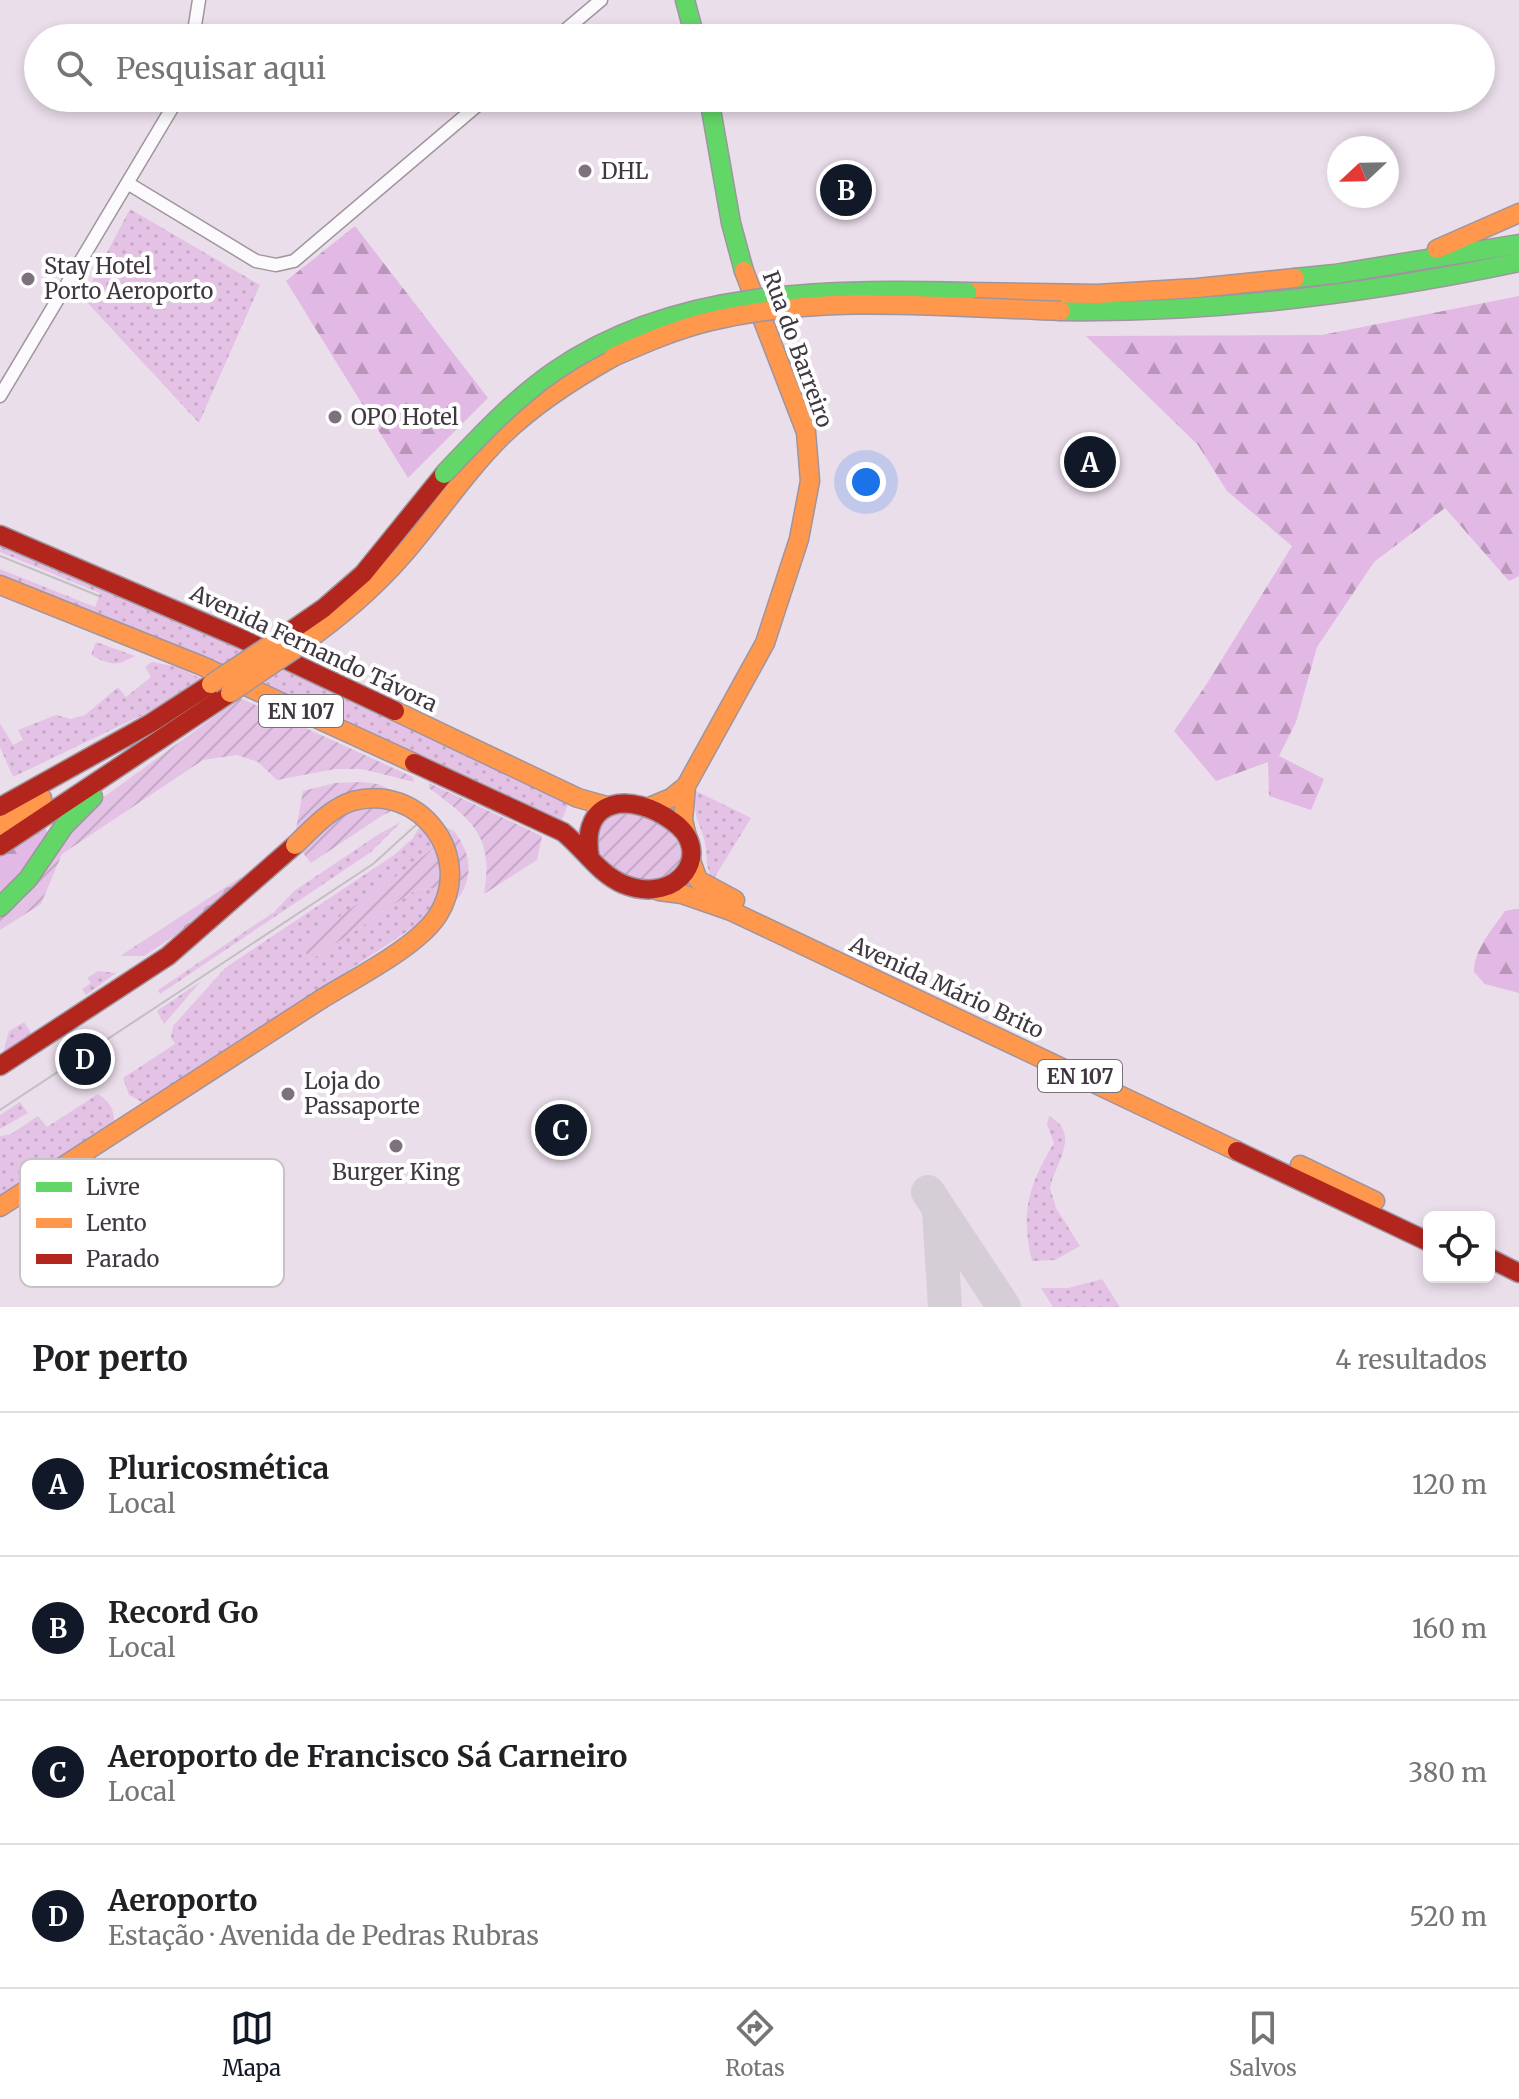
<!DOCTYPE html>
<html lang="pt">
<meta charset="utf-8">
<style>
:root{--surface:#fff;--page:#f6f6f6;--text:#202124;--muted:#757577;--line:#e0e0e0;--accent:#111827}
body{margin:0;font-family:Merriweather,serif;background:var(--page);color:var(--text)}
.controls{position:absolute;right:24px;bottom:24px;display:grid;overflow:hidden;border-radius:12px;box-shadow:0 4px 12px #0003}
.controls button{width:72px;height:72px;display:grid;place-items:center;padding:0;border:0;border-bottom:2px solid var(--line);background:var(--surface);color:var(--text);font:40px sans-serif}
.compass{position:absolute;left:1327px;top:136px;width:72px;height:72px;border-radius:50%;background:var(--surface);box-shadow:0 4px 12px #0003;rotate:248deg}
.you{position:absolute;left:866px;top:482px;width:28px;height:28px;margin:-20px;border:6px solid #fff;border-radius:50%;background:#1a73e8;box-shadow:0 0 0 12px #1a73e833}
.badge{display:grid;place-items:center;width:52px;height:52px;border-radius:50%;background:var(--accent);color:#fff;font-size:26px;font-weight:700}
.pin{position:absolute;translate:-50% -50%;border:4px solid #fff;box-shadow:0 2px 8px #0006}
.list{margin:0;padding:0;list-style:none}
h2{display:flex;justify-content:space-between;align-items:center;height:104px;margin:0;padding:0 32px;font-size:34px}
h2 small{font-size:26px;font-weight:400;color:var(--muted)}
.list li{display:grid;grid-template-columns:52px 1fr auto;gap:24px;align-items:center;box-sizing:border-box;height:144px;padding:0 32px;border-top:2px solid var(--line)}
.list b{display:block;font-size:30px;white-space:nowrap}
.list p{margin:0;font-size:26px;white-space:nowrap;color:var(--muted)}
.list em{font-size:26px;font-style:normal;color:var(--muted)}
.icon{flex:none;width:44px;height:44px;fill:none;stroke:currentColor;stroke-width:2;stroke-linecap:round;stroke-linejoin:round}
.map{position:relative;flex:none;width:1519px;height:1307px;overflow:hidden}
.search{position:absolute;background:var(--surface);box-shadow:0 4px 12px #0003;left:24px;right:24px;top:24px;height:88px;display:flex;align-items:center;gap:20px;box-sizing:border-box;padding:0 28px;border-radius:44px;color:var(--muted);font-size:30px}
.sheet{height:680px;background:var(--surface)}
nav{display:flex;justify-content:space-around;align-items:center;box-sizing:border-box;height:112px;border-top:2px solid var(--line);background:var(--surface);font-size:22px;color:var(--muted)}
nav a{display:grid;justify-items:center;gap:4px}
nav .on{color:var(--accent)}
.map>svg:first-child{display:block}
.grass{fill:url(#grass-dots)}
.forest{fill:url(#forest-firs)}
.park{fill:url(#park-crowns)}
.garden{fill:url(#garden-furrows)}
.lines{fill:none;stroke-linecap:round;stroke-linejoin:round}
.taxiway{stroke:#d6ced6;stroke-width:34}
.street-casing{stroke:#9e959f;stroke-width:15}
.fast-casing{stroke:#9e959f;stroke-width:21}
.slow-casing{stroke:#9e959f;stroke-width:21}
.jam-casing{stroke:#9e959f;stroke-width:21}
.street{stroke:#fcfafc;stroke-width:12}
.fast{stroke:#63d668;stroke-width:18}
.slow{stroke:#ff974d;stroke-width:18}
.jam{stroke:#b3261e;stroke-width:18}
.tram{stroke:#c2bfc2;stroke-width:2}
.fast-bridge-casing{stroke:#9e959f;stroke-width:21;stroke-linecap:butt}
.slow-bridge-casing{stroke:#9e959f;stroke-width:21;stroke-linecap:butt}
.fast-bridge{stroke:#63d668;stroke-width:18}
.slow-bridge{stroke:#ff974d;stroke-width:18}
.poi-dot{fill:#7c717c;stroke:#fff;stroke-width:3}
.labels{text-anchor:middle;dominant-baseline:central;stroke-width:8;stroke-linejoin:round;paint-order:stroke}
.shield{fill:#fff;stroke:#797379;stroke-width:2}
.shield-label{font-size:20px;font-weight:bold;fill:#403740}
.poi-label{font-size:22px;fill:#403740;stroke:#fff;text-anchor:start}
.street-label{font-size:22px;fill:#403740;stroke:#fff}
.key{fill:#fff;stroke:#c6c3c6;stroke-width:2}
.key-label{font-size:22px;fill:#403740}
</style>
<div class="map">
<svg width="1519" height="1307" viewBox="0 0 1519 1307">
<defs>
<pattern id="grass-dots" width="8" height="8" patternUnits="userSpaceOnUse" patternTransform="scale(2)"><rect width="8" height="8" fill="#e4c2e6"/><path d="M2 2h.1M6 6h.1" fill="none" stroke="#c5a7c6" stroke-width="1.8" stroke-linecap="round"/></pattern>
<pattern id="forest-firs" width="22" height="20" patternUnits="userSpaceOnUse" patternTransform="scale(2)"><rect width="22" height="20" fill="#e2b8e4"/><path d="M5 1l3.5 6h-7zM16 11l3.5 6h-7z" fill="#b996ba"/></pattern>
<pattern id="park-crowns" width="20" height="18" patternUnits="userSpaceOnUse" patternTransform="scale(2)"><rect width="20" height="18" fill="#e4c2e6"/><path d="M2 6a3 3 0 1 1 6 0M12 15a3 3 0 1 1 6 0" fill="none" stroke="#c5a7c6"/></pattern>
<pattern id="garden-furrows" width="10" height="10" patternUnits="userSpaceOnUse" patternTransform="scale(2)"><rect width="10" height="10" fill="#e4c2e6"/><path d="M-1 1l2-2M0 10L10 0M9 11l2-2" fill="none" stroke="#c5a7c6"/></pattern>
</defs>
<rect width="100%" height="100%" fill="#ebdeeb"/>
<path class="grass" d="M130,209L260,285L199,423L83,298Z
M0,542L242,646L569,802L561,822L284,692L166,641L0,576V569L95,607L100,593L0,552Z
M96,642L135,656C115,667 111,665 91,655Z
M152,662L178,667L204,680L161,706L13,777L0,747V723L13,745L23,740L18,730L56,715L71,719L85,715L118,687L126,697L151,677L145,667Z
M696,791L751,818L713,880C706,869 707,861 706,849C703,824 691,820 696,791Z
M401,822L371,852L160,994L158,990L274,912L294,891L379,834Z
M422,822L437,823L454,831L416,862L301,946L311,960L417,889L430,888L460,896L147,1105L129,1095L123,1078L175,1044L171,1037L173,1026L225,968L394,855L413,838Z
M98,971L116,973L86,995L82,989L91,983L87,978Z
M201,981L164,1024L157,1011Z
M24,1022L32,1034L3,1054L9,1031Z
M98,1094C111,1102 115,1111 114,1126L0,1200V1136L11,1134L38,1116L47,1127Z
M20,1102L28,1113L0,1129V1115Z
M1049,1116C1082,1134 1055,1163 1050,1188L1056,1208L1080,1246L1055,1260L1032,1261C1020,1213 1029,1184 1054,1143L1047,1124Z
M1102,1279L1120,1307H1053L1041,1288H1068Z"/>
<path class="forest" d="M355,226L488,398L408,478L286,281Z
M1519,296V576L1509,581L1445,508L1374,562L1317,647L1296,722L1279,756L1324,779L1311,810L1269,796L1268,762L1216,781L1174,731L1206,685L1292,546L1227,491L1198,445L1086,336L1322,335Z
M44,826L48,834L13,882L0,893V854Z
M1515,909H1519V993L1485,984L1474,972C1474,949 1492,930 1505,911Z"/>
<path class="park" d="M241,877L244,883L203,917L144,956H120Z"/>
<path class="garden" d="M240,698L413,777L414,782L362,769H335L277,780L258,762L237,755L203,760L62,854L41,904L0,930V916L21,902L40,879L80,819L104,797Z
M362,782L378,784L423,804L398,808L383,815L311,863L290,836L296,829L303,791L335,783Z
M429,783L542,836L537,860L484,894C494,836 473,821 429,788Z
M633,812C666,825 672,826 685,860L666,881C632,880 621,876 597,851L596,828L613,813Z
M454,831C470,852 474,872 460,896L430,888L417,889L311,960L300,945L416,862Z"/>
<g class="lines">
<path class="taxiway" d="M928,1192L1004,1307
M939,1212L945,1307"/>
<g class="street-casing">
<path id="street" d="M193,38L199,0
M556,38L601,0
M129,184L256,261L276,265L294,261L486,98
M0,396L178,98"/>
</g>
<g class="fast-casing">
<path id="fast" d="M685,0L695,38
M709,98L731,223L744,271
M1295,278L1335,274L1519,244
M1061,311C1216,313 1367,294 1519,262
M0,907L28,879L64,826L93,797"/>
</g>
<g class="slow-casing">
<path id="slow" d="M1437,249L1519,213
M967,292L1097,294L1197,288L1295,278
M0,585L200,665L414,763
M302,644C339,618 373,589 402,556C437,516 466,471 504,434C536,403 574,379 613,357
M395,711L578,798L607,806
M686,786L683,820L687,837
M647,808L671,798L686,786L765,643L799,539L810,481L806,432L744,271
M0,827L42,798
M691,861L698,880L735,900
M659,891L682,894L731,911L1237,1151
M1300,1165L1375,1201
M0,1207L320,1000"/>
</g>
<g class="jam-casing">
<path id="jam" d="M0,535L242,639L395,711
M285,635L324,608L363,574L444,474
M414,763L563,832C583,848 599,874 623,884C679,907 716,851 672,821C632,792 579,796 590,858
M0,807L151,723L211,684
M0,846L230,693
M0,1066L168,956L295,845
M1237,1151L1429,1242
M1489,1258L1519,1273"/>
</g>
<use href="#street" class="street"/>
<use href="#fast" class="fast"/>
<use href="#slow" class="slow"/>
<use href="#jam" class="jam"/>
<path class="tram" d="M0,556L99,596
M0,1110L373,864L416,825"/>
<g class="fast-bridge-casing">
<path id="fast-bridge" d="M444,474C479,437 513,400 555,371C675,288 828,289 967,292"/>
</g>
<g class="slow-bridge-casing">
<path id="slow-bridge" d="M613,357C645,343 677,329 711,321C825,294 945,307 1061,311
M211,684L285,635
M230,693L302,644
M295,845C312,829 330,808 353,801C420,783 475,856 438,915C418,947 353,979 320,1000"/>
</g>
<use href="#fast-bridge" class="fast-bridge"/>
<use href="#slow-bridge" class="slow-bridge"/>
</g>
<g class="poi-dot">
<circle cx="585" cy="171" r="8"/>
<circle cx="28" cy="279" r="8"/>
<circle cx="335" cy="417" r="8"/>
<circle cx="288" cy="1094" r="8"/>
<circle cx="396" cy="1146" r="8"/>
</g>
<g class="labels">
<g class="shield">
<rect x="259" y="695" width="84" height="32" rx="6"/>
<rect x="1038" y="1060" width="84" height="32" rx="6"/>
</g>
<g class="shield-label">
<text x="301" y="711">EN 107</text>
<text x="1080" y="1076">EN 107</text>
</g>
<g class="poi-label">
<text x="601" y="171">DHL</text>
<text x="44" y="266">Stay Hotel<tspan x="44" dy="25">Porto Aeroporto</tspan></text>
<text x="351" y="417">OPO Hotel</text>
<text x="304" y="1081">Loja do<tspan x="304" dy="25">Passaporte</tspan></text>
<text x="396" y="1172" text-anchor="middle">Burger King</text>
</g>
<g class="street-label">
<text transform="translate(798 349) rotate(70)">Rua do Barreiro</text>
<text transform="translate(314 648) rotate(25)">Avenida Fernando Távora</text>
<text transform="translate(947 987) rotate(25)">Avenida Mário Brito</text>
</g>
</g>
<rect x="20" y="1159" width="264" height="128" rx="12" class="key"/>
<rect x="36" y="1182" width="36" height="10" fill="#63d668"/>
<rect x="36" y="1218" width="36" height="10" fill="#ff974d"/>
<rect x="36" y="1254" width="36" height="10" fill="#b3261e"/>
<g class="key-label">
<text x="86" y="1195">Livre</text>
<text x="86" y="1231">Lento</text>
<text x="86" y="1267">Parado</text>
</g>
</svg>
<div class="controls">
<button><svg class="icon" aria-label="locate" viewBox="0 0 24 24"><circle cx="12" cy="12" r="6"/><path d="M12 2v4M12 18v4M2 12h4M18 12h4"/></svg></button>
</div>
<svg class="compass" viewBox="-18 -18 36 36"><path d="M0-13l5 13h-10z" fill="#e53935"/><path d="M0 13l5-13h-10z" fill="#757577"/></svg>
<div class="you"></div>
<div class="pin badge" style="left:1090px;top:462px">A</div>
<div class="pin badge" style="left:846px;top:190px">B</div>
<div class="pin badge" style="left:561px;top:1130px">C</div>
<div class="pin badge" style="left:85px;top:1059px">D</div>
<div class="search"><svg class="icon" aria-label="search" viewBox="0 0 24 24"><circle cx="10" cy="10" r="6"/><path d="M15 15l6 6"/></svg>Pesquisar aqui</div>
</div>
<section class="sheet">
<h2>Por perto<small>4 resultados</small></h2>
<ul class="list">
<li><span class="badge">A</span><div><b>Pluricosmética</b><p>Local</p></div><em>120 m</em></li>
<li><span class="badge">B</span><div><b>Record Go</b><p>Local</p></div><em>160 m</em></li>
<li><span class="badge">C</span><div><b>Aeroporto de Francisco Sá Carneiro</b><p>Local</p></div><em>380 m</em></li>
<li><span class="badge">D</span><div><b>Aeroporto</b><p>Estação · Avenida de Pedras Rubras</p></div><em>520 m</em></li>
</ul>
</section>
<nav>
<a class="on"><svg class="icon" aria-label="map" viewBox="0 0 24 24"><path d="M3 6l6-2 6 2 6-2v14l-6 2-6-2-6 2zM9 4v14M15 6v14"/></svg>Mapa</a>
<a><svg class="icon" aria-label="directions" viewBox="0 0 24 24"><path d="M12 3l9 9-9 9-9-9zM9 14v-3h6M13 9l2 2-2 2"/></svg>Rotas</a>
<a><svg class="icon" aria-label="saved" viewBox="0 0 24 24"><path d="M7 4h10v16l-5-4-5 4z"/></svg>Salvos</a>
</nav>
